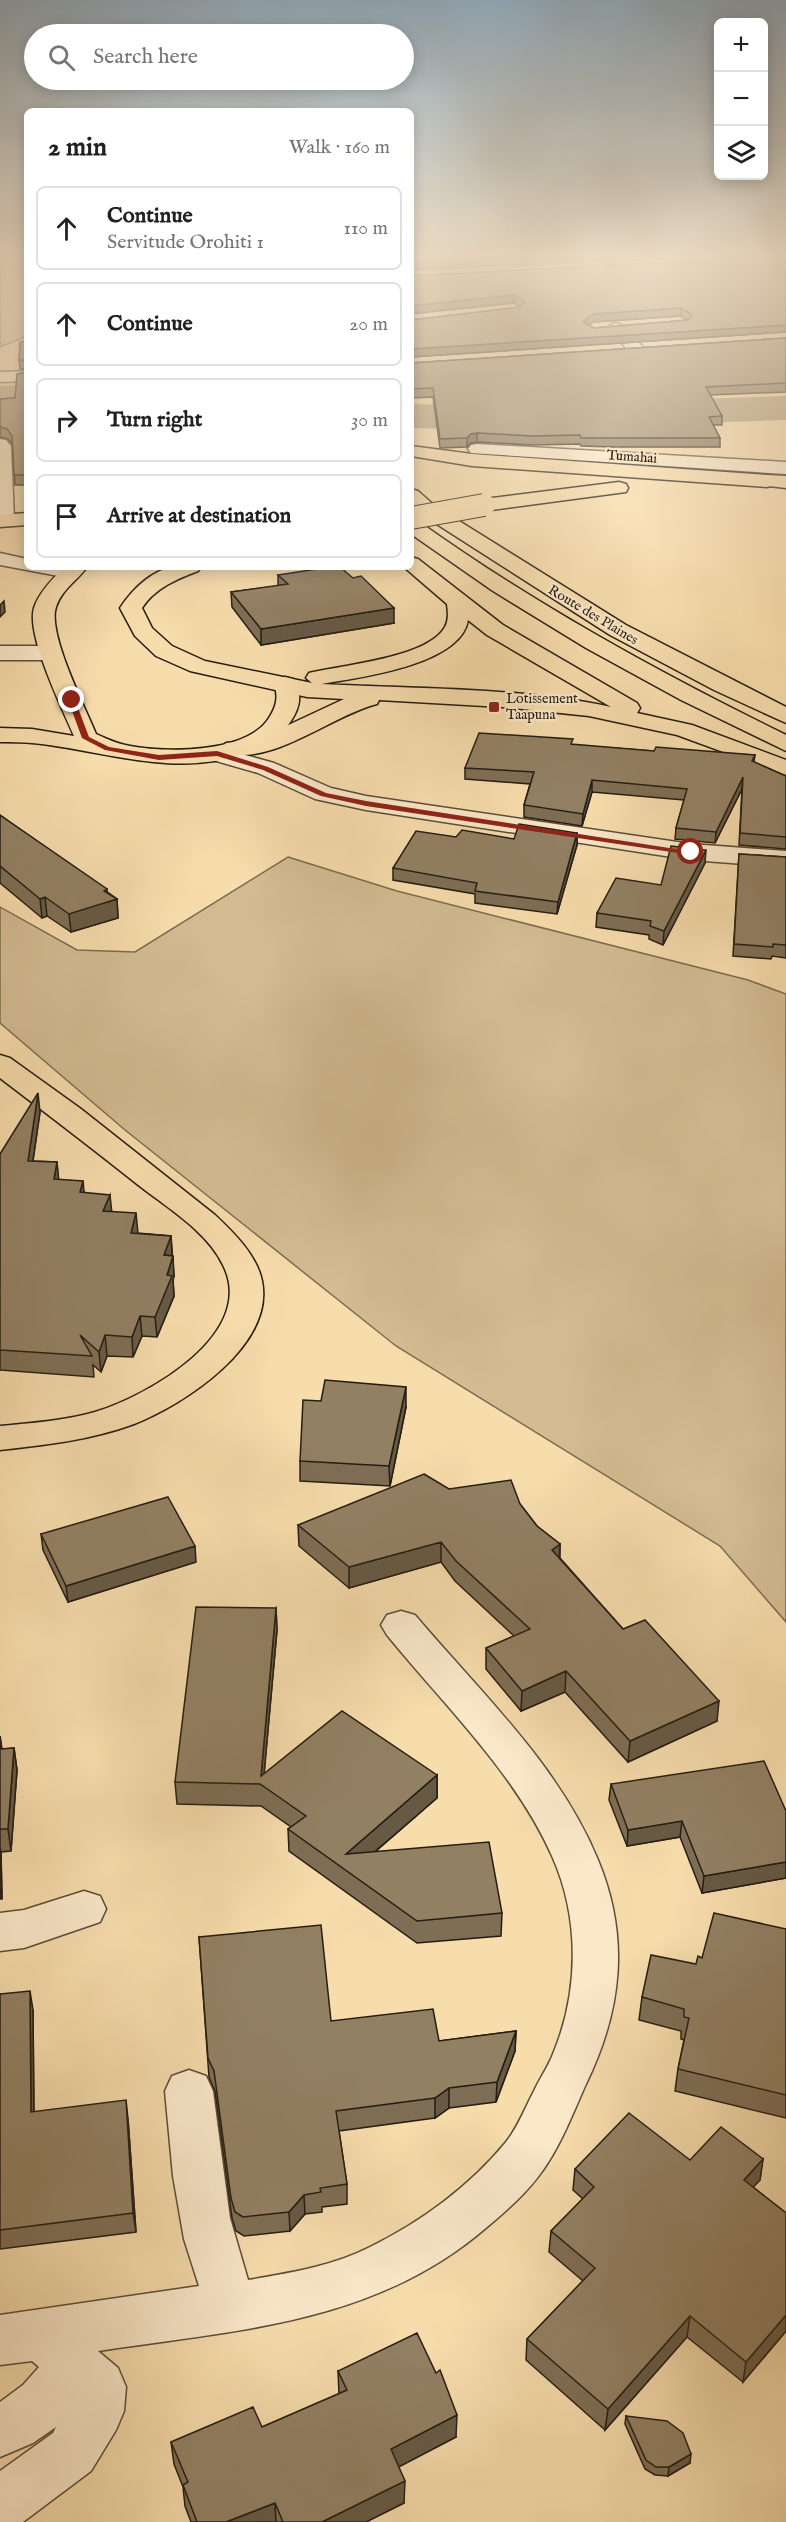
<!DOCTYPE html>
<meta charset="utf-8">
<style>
:root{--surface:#fff;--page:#f2f2f2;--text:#202124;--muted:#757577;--line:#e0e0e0}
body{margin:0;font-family:"IM FELL English",serif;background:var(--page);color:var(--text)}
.controls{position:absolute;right:18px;top:18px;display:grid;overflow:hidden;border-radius:9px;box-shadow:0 3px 15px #0003}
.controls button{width:54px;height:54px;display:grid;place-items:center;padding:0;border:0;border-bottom:2px solid var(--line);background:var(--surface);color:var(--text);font:30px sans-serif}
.stop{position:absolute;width:18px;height:18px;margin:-14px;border:4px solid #8f2418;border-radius:50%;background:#fff}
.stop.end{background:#8f2418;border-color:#fff;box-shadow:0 2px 6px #0008}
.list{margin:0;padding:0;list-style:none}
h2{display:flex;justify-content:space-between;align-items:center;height:78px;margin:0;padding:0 24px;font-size:26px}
h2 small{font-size:20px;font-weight:400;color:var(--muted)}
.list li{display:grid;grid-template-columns:39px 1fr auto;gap:18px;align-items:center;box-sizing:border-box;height:84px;margin:0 12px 12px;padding:0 12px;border:2px solid var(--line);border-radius:9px}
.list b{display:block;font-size:22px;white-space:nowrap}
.list p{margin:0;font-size:20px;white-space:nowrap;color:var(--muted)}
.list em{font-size:20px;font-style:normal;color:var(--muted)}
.icon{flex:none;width:33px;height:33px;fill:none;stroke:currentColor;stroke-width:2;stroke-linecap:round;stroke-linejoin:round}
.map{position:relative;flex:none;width:786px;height:2522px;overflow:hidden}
.search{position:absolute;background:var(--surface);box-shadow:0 3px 15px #0003;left:24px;top:24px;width:390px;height:66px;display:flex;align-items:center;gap:15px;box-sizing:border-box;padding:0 21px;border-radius:33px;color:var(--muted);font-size:22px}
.panel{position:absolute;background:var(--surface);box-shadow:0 3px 15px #0003;left:24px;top:108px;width:390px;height:462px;border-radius:9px}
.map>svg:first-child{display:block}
.green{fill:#d3bc92;stroke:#7c6c52;stroke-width:1.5}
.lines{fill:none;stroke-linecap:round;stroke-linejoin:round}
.river{fill:#b09b78;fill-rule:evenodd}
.minor-casing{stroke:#5a4d39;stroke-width:3}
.major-casing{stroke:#251d13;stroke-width:3}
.highway-casing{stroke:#251d13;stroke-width:3}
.minor{fill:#fae8c9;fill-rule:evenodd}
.major{fill:#f7dcac;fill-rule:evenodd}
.highway{fill:#f7dcac;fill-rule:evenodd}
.highway-bridge-casing{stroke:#251d13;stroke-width:24;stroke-linecap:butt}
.highway-bridge{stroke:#f7dcac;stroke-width:22}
.wall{fill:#7e6e55;stroke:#251d13;stroke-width:1.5;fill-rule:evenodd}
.shaded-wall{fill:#665a45;stroke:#251d13;stroke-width:1.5}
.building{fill:#928063;stroke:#251d13;stroke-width:1.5;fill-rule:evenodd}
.route{fill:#8f2418}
.poi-dot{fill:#8f2418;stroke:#fae8c9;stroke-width:2}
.labels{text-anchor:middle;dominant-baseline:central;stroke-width:4.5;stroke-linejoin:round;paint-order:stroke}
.far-street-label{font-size:14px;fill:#251d13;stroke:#fae8c9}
.far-poi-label{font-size:14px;fill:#251d13;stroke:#fae8c9;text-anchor:start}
</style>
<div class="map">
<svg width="786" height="2522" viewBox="0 0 786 2522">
<rect width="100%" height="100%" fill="#f7dcac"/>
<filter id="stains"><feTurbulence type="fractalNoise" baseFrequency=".00333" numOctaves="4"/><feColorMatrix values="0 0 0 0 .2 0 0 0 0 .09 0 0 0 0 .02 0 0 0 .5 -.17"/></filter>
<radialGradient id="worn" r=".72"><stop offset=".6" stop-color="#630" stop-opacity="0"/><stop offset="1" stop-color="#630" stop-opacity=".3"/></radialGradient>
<path class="green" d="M0,255H27V336L0,347Z
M288,857L397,891L748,980L786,994V1622L720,1546L396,1346L125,1130L0,1023V907L77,950L135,952Z"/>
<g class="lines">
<path class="river" d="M27,385V409L0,410V386Z
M786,396V420L491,430L411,428V404L491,406Z"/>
<g class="minor-casing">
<path id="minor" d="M679,258L686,262L684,265L512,275L505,271L512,267Z
M616,323L622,325L642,346L644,349L642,352H630L610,331L608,328L610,325Z
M27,371V381L0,382V372Z
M0,439L6,440L11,446L14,520L11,524L0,525Z
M477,444L786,462V474L471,453L468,449L471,445Z
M0,553L27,559V567H74L79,572L76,576L69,578L0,565Z
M0,646H51L59,648L62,653L59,658L51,660H0Z
M217,747L274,763L331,788L366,796L691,844L786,851V867L691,860L366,810L315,799L258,773L209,759L205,754L209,749Z
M401,1611L415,1615C480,1692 559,1765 598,1860C630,1937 622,2010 586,2084C573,2113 561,2145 543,2170C528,2192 507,2210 487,2227C375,2324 237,2330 98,2351L118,2368L126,2387L124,2411L116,2430L91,2471L23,2522H0V2471L53,2433L56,2427L33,2443L0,2457V2402L23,2385L39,2367L32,2361L0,2365V2315L199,2286L184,2239L173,2176L165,2091L172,2076L189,2070L206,2076L213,2091L230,2218L248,2280C290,2273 333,2266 370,2247C421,2222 470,2186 506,2142C518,2127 525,2108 534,2091C540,2078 548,2067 553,2054C579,1992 580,1918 552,1856C516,1774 443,1704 387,1635L381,1625L387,1615Z
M84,1891L100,1896L106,1909L100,1922L24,1948L0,1951V1913L24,1910Z"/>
</g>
<g class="major-casing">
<path id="major" d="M767,475L786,476V488L760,485L758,481L760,477Z
M27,513V525L0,527V515Z
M65,567H87C77,581 62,589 56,607C47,633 85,707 96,734C107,739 118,744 130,746C167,753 247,753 269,718C276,707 279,697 274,684L277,679L285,677L293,679C303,694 300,707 291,721C279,739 263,747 243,754C171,778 104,750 32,743C21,742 11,742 0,742V728L32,729L74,736C62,708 26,635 34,608C39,592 53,578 65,567Z
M0,1055L10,1058L81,1109L215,1215C233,1232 257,1255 262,1281C275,1345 185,1404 134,1424C91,1440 45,1445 0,1450V1426C31,1423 64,1421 95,1412C148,1396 258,1334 223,1265C207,1231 166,1207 137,1184C92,1148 46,1113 0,1078Z"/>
</g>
<g class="highway-casing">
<path id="highway" d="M411,446L472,454L767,475L774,477L776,481L774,485L767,487L472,466L411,456Z
M619,482L626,484L628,488L626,492L484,511L477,509L474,505L477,501L484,499Z
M411,489L418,491L435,506L626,625L786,707V723L714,690L610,635L421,514L411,505Z
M411,519L418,521C534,604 658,672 786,735V751L681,700L586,648L493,591L411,534Z
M411,557L418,559L503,625L637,703L640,708L637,713L692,725L786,760V775L677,735L589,716L502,707L379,700L377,704C330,716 275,765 226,753L222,748L226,743L254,740L267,735L344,699L307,697L190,671L156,656L135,636L120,608C132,590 150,572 172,567C181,565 192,567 201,567L198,571C177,579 155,588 142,608L152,628L172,646L205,661L312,683L306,678L309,673C342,665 428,658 445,627C449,620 448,612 447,604L404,567H411ZM468,620L487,635L611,707C518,687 416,689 321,684C358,678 461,665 468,620Z"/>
</g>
<use href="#minor" class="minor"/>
<use href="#major" class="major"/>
<use href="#highway" class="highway"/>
<g class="highway-bridge-casing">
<path id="highway-bridge" d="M411,518L484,505"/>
</g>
<use href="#highway-bridge" class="highway-bridge"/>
</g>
<path class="wall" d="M411,255H707L411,270Z
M786,256V332L411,357L521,307L514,303L411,276ZM681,316L688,320L594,328L589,325L593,322Z
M786,338V392L710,395L722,416V425H713L720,438V447H613L581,446L580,444L531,445L477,442L471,443L467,447L440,448L433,397L411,398V363Z
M27,341V369H20L19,360Z
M27,372V485H15L13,445L8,439L0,437V399L15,398Z
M278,575L353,578L394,623L261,645L232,607L231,592L278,586Z
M572,745L654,751L755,755L754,762L786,776V849L739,845L742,789L715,843L675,839L676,828L684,800L592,792L582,826L524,817V805L530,784L465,779V768Z
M0,815L117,899L118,918L71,932L47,916L42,918L0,883Z
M577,833V845L557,914L475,903V894L393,880V868L456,837L514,839Z
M739,854L786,857V958L772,956L771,959L733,956Z
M705,863L663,945L649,939V935L596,927L597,913L661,885Z
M40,1112L33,1161L57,1162L58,1179L84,1192L111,1211L138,1233L171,1236L174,1276L173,1280L174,1296L157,1337L142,1336L133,1357L107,1356L101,1372L93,1365L94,1377L0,1370V1154Z
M406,1407L390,1486L300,1481V1461Z
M449,1489L520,1504L537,1526L560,1544V1558L623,1629L717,1721L628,1762L565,1692L521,1711L486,1669V1648L514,1636L455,1581L441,1562L349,1588L299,1546L298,1525Z
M41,1534L196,1562L68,1602L43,1550Z
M276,1608L277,1630L264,1774L437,1775V1798L375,1852L502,1913L501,1936L417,1943L289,1851L288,1829L291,1827L261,1806L177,1804L175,1782Z
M0,1736L2,1749L14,1748L17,1770L11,1851L1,1852L2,1899H0Z
M611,1784L786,1811V1878L702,1893L680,1837L627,1846L609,1800Z
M786,1929V2118L675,2091L678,2069L684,2040L681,2039V2031L639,2020L642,1997L696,1964L702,1958Z
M199,1937L331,2021L439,2041L516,2031L515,2051L496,2102L449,2108L435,2118L339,2131L347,2184V2204L322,2207V2212L305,2214L290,2231L244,2236L236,2231L232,2218L215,2091L209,2077Z
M0,1994L33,2010L34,2112L128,2119L136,2232L0,2249Z
M763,2159L760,2180L753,2187L786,2213V2331L743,2382L687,2337L605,2430L526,2360L527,2339L583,2281L549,2252L551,2231L583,2199L573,2190L575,2169L690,2160Z
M338,2371L456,2437L398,2467L404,2503L366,2522H191L185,2506L183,2487L174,2464L171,2442L262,2427L339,2394Z
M626,2416L690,2463L668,2476L655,2475L645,2469L625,2424Z"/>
<path class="shaded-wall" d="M514,295V303L411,314V306Z
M681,308V316L593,322L583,330V322L593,314Z
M786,325V332L411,357V349Z
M477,433V442L471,443L467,447V438L471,434Z
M4,601L5,612L0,617V605Z
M394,608V623L261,645V629Z
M743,777L742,789L715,843L716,832Z
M592,780V792L582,826L583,814Z
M577,833V845L557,914L558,902Z
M706,850L705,863L663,945L664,931Z
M107,889L108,902L117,899L118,918L71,932L69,914Z
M45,897L47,916L42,918L40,899Z
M38,1093L40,1112L30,1180L28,1161Z
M57,1162L59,1182L54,1179Z
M83,1181L85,1201L80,1192Z
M110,1195L112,1214L103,1211Z
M136,1213L138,1233L132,1253L131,1233Z
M171,1236L172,1256L164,1255Z
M173,1256L174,1276L173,1280L174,1296L157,1337L155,1317Z
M140,1316L142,1336L133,1357L132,1337Z
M105,1335L107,1356L101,1372L99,1352Z
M406,1387V1407L390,1486L389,1466Z
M441,1542V1562L349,1588V1567Z
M560,1544L559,1565L552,1550Z
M195,1546L196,1562L68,1602L66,1586Z
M276,1608L277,1630L263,1786L261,1776Z
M566,1671L565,1692L521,1711L522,1691Z
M719,1701L717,1721L628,1762L630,1741Z
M0,1736L3,1758L0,1756Z
M14,1748L17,1770L11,1851L8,1829Z
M437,1775V1798L350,1873L346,1854Z
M682,1821L680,1837L627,1846L628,1830Z
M0,1848L1,1852L2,1899L0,1888Z
M786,1862V1878L702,1893L704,1876Z
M30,1991L33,2010L34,2131L31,2112Z
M516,2031L515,2051L496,2102L497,2082Z
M449,2088V2108L435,2118V2098Z
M126,2100L128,2119L136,2232L133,2213Z
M763,2159L760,2180L740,2201L744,2180Z
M304,2195L305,2214L290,2231L289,2212Z
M786,2315V2331L743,2382L746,2362Z
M690,2316L687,2337L605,2430L608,2409Z
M457,2415L456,2437L391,2471V2449Z
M691,2454L690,2463L668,2476L669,2467Z
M405,2481L404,2503L366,2522H322Z
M275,2503L276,2522H226Z"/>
<path class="building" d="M411,255H560L411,262Z
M786,256V325L411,349V320L520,307L524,302L514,295L411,306V276ZM681,308L692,315L688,320L594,328L583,322L593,314Z
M786,338V383L706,387L722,416L709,417L720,438H581L580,435L532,436L477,433L471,434L467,438L440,439L433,388L411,389V363Z
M27,341V360H19L20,342Z
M27,372V475H14L12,436L7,429L0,427V399L15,398L17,374Z
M330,567H340L353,578L361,576L394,608L261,629L231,592L288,584L278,575Z
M479,733L573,739L571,744L654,751L656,747L755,755L752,761L786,776V837L740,833L743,777L716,832L676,828L687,789L592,780L583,814L524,805L534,772L465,768Z
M0,815L107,889L104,891L117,899L69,914L45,897L40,899L0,866Z
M519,824L577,833L558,902L475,891L477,883L393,868L416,831L456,837L462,830L514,839Z
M671,846L706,850L664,931L650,926L651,921L597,913L616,878L661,885Z
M739,854L786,857V945L773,944V947L734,944Z
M38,1093L28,1161L57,1162L54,1179L83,1181L80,1192L110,1195L103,1211L136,1213L131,1233L171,1236L164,1255L173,1256L167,1275L172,1276L155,1317L140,1316L132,1337L105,1335L99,1352L80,1335L92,1356L0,1350V1154Z
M325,1380L406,1387L389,1466L300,1461L303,1400L321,1401Z
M424,1474L449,1489L511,1480L520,1504L537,1526L560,1544L552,1550L623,1629L645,1620L719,1701L630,1741L566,1671L522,1691L486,1648L530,1629L456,1561L441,1542L349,1567L298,1525Z
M168,1497L195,1546L66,1586L41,1534Z
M196,1607L276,1608L261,1776L342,1711L437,1775L346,1854L489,1842L502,1913L417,1921L288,1829L306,1816L260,1784L175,1782Z
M14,1748L8,1829H0V1749Z
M764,1761L786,1811V1862L704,1876L682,1821L628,1830L611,1784Z
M714,1913L786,1929V2095L678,2069L689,2018L684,2017V2009L642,1997L651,1955L696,1964L698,1956L702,1958Z
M321,1925L331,2021L433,2009L439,2041L516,2031L497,2082L449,2088L435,2098L336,2111L347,2184L320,2188L321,2192L304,2195L289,2212L243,2217L235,2212L231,2198L214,2071L208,2058L199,1937Z
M30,1991L31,2112L126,2100L133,2213L0,2230V1994Z
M629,2113L690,2160L721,2127L763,2159L744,2180L786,2213V2315L746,2362L690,2316L608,2409L527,2339L595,2268L551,2231L594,2187L575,2169Z
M417,2333L436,2373L440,2370L457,2415L391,2449L405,2481L322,2522H283L275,2503L226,2522H197L183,2485L188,2482L171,2442L253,2407L262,2427L347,2390L338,2371Z
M626,2416L667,2421L683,2433L691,2454L669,2467H656L646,2460Z"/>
<linearGradient id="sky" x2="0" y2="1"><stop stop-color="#91aabb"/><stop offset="0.42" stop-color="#fbefda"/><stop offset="1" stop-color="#fbefda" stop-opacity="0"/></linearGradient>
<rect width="786" height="608" fill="url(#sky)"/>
<path class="route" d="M72,698L75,700L89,737L109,747L159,755L217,751L268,767L326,793L366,801L695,852L691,855L366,806L321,796L263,770L217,756L159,760L105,750L82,738L68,700Z"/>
<rect class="poi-dot" x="488" y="701" width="12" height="12" rx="3"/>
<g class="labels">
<g class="far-street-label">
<text transform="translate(632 457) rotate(4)">Tumahai</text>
<text transform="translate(593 615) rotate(31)">Route des Plaines</text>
</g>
<g class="far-poi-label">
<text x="506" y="699">Lotissement<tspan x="506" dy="16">Taapuna</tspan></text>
</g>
</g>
<rect width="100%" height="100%" filter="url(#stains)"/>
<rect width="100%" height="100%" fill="url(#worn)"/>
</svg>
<div class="controls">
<button>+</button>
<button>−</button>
<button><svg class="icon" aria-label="layers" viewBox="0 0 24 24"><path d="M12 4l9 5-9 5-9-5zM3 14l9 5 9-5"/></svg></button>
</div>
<div class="stop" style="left:691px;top:852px"></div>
<div class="stop end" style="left:72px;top:700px"></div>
<div class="search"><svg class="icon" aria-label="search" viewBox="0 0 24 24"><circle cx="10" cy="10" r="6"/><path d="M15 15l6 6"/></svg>Search here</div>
<section class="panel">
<h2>2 min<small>Walk · 160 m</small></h2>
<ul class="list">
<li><svg class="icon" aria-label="ahead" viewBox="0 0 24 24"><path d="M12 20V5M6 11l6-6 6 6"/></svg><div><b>Continue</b><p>Servitude Orohiti 1</p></div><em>110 m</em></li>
<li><svg class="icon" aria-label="ahead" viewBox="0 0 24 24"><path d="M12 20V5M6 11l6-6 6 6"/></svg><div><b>Continue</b></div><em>20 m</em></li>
<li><svg class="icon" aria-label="right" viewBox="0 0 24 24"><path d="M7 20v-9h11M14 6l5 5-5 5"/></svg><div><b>Turn right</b></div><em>30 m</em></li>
<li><svg class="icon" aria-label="arrive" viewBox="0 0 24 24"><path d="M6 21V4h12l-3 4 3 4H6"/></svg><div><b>Arrive at destination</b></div></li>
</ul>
</section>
</div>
